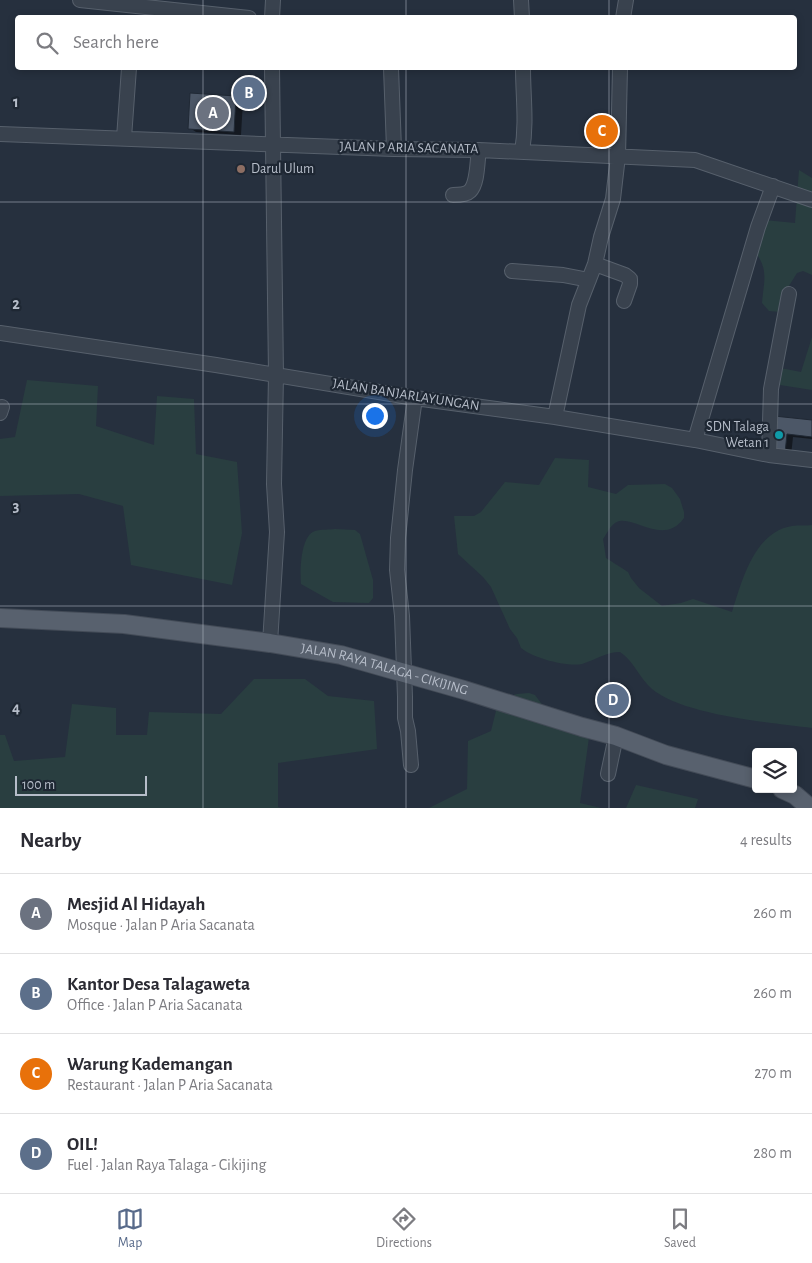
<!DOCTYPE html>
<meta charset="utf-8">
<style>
:root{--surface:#fff;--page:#f7f7f7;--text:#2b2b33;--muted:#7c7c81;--line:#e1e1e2;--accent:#586a8a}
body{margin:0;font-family:"Alegreya Sans",sans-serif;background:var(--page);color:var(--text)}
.controls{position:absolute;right:15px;bottom:15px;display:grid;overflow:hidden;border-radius:5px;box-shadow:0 2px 8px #0003}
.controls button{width:45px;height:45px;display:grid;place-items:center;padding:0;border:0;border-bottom:1px solid var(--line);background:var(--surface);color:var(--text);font:25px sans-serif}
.scale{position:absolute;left:15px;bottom:12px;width:132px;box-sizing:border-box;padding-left:5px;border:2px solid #b6bdc9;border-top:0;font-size:14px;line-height:18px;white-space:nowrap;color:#b6bdc9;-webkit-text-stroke:4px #1e2733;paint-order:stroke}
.you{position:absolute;left:374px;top:415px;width:18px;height:18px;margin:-12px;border:4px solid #fff;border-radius:50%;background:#1a73e8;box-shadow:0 0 0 8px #1a73e833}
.badge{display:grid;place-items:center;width:32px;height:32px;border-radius:50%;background:var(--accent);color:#fff;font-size:16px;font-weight:700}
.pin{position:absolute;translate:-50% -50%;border:2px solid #fff;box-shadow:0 1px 5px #0006}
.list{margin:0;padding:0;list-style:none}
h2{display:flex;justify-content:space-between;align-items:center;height:65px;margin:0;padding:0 20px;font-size:21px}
h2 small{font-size:16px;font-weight:400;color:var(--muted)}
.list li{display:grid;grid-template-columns:32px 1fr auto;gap:15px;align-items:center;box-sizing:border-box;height:80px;padding:0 20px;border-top:1px solid var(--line)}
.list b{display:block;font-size:19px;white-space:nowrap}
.list p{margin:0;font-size:16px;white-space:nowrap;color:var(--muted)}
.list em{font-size:16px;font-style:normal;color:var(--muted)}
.icon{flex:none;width:28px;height:28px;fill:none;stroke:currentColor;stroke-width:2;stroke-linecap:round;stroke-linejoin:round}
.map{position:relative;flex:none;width:812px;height:808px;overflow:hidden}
.search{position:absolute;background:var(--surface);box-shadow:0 2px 8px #0003;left:15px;right:15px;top:15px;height:55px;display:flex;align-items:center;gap:12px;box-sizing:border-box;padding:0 18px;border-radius:5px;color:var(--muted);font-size:19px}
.sheet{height:385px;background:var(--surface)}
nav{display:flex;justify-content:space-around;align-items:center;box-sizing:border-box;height:70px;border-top:1px solid var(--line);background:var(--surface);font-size:14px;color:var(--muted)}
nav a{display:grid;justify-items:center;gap:2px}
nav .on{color:var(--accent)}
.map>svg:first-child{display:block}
.green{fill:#293e40}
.shadow{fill:#0007}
.building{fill:#4c5767;stroke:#202935}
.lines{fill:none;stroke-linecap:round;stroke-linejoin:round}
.minor-casing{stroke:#57606c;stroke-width:16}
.major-casing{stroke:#434b57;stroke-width:20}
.minor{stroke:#39424e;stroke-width:14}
.major{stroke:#58616e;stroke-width:18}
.grid{fill:none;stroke:#b6bdc9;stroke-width:1;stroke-opacity:0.55}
.education-dot{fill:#8d6e63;stroke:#1e2733;stroke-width:2}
.culture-dot{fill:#0f9aa8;stroke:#1e2733;stroke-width:2}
.labels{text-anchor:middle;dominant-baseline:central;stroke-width:4.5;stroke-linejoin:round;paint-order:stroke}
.street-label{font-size:14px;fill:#b6bdc9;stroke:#1e2733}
.poi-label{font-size:14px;fill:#b6bdc9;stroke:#1e2733;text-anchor:start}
.grid-label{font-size:16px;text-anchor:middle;font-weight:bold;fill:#b6bdc9;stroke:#1e2733;stroke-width:4.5;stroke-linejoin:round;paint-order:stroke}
</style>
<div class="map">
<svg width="812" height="808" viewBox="0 0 812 808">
<rect width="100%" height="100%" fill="#26303e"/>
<path class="green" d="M799,170L812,178V275L803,271L797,273L787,289L781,312L769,311L762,303C764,279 769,270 754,250L755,219L795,223Z
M812,337V390L767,383L770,366L801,372Z
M27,380L98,386L96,426L154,445L157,396L194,399L196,454L237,462L242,533L232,585L131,565L123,506L79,494L0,496V439L15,437Z
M555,458L589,460L588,487L616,494L628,485L665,484L672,488L680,499L684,512V518C663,548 631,512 615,523C610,526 606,535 603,539L606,558L628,572L631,578L639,588L662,606L681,603L693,599L732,612C742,581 754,532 792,526C799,525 806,526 812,525V728C771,723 683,715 652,689C639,678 634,661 620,652C606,652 595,660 582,664C566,667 533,658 521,648L517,638L510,629L491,587L483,577L458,554L454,516H474L481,512L505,482L539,485Z
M335,529L355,530L360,534L373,580V598L369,603L333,602L301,584C300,572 300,536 315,531C321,529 329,530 335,529Z
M254,679H305L328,696L374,701L377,749L278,763V807L281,808H0V735H5L14,761L65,757L72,704L116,708V735H147L149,712L221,714Z
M529,693L535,695L553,719L590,730L580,803L601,808H429L467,789L468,741L491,731L499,699L517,694Z
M636,785L698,799L695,808H626Z"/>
<path class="shadow" d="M191,94L236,97L243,101L241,135L196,132L190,128Z
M775,417L812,421V439L793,437L791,456L778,454Z"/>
<path class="building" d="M190,93L236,96L234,132L188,129Z
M774,416L812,420V437L787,434L785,453L770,451Z"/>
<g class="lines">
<g class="minor-casing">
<path id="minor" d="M80,0L249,18
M521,0L522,18
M272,18L273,0
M623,18L626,0
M391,68L394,149
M0,134L394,149L479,150L695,160L812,200
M124,138L129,68
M522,152C527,122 523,97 523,68
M453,195C458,195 466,195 470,191C478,183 477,161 479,150
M595,264L625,275L630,279V284L624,301
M512,271L563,275L589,280
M0,333L216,365L415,398L555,417L695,440L769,455L812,460
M0,413L2,407
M555,417L579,305L595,264L601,237L613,199L618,156L620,68
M695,440L758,227L773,186
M769,455L771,389L789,294
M270,643L277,532L274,484L276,375L272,68
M411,765L408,731L405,718V697L402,616L397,570L398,538L405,470L415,398
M608,774L616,736"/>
</g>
<g class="major-casing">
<g id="major">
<path id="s1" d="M0,618L124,624L270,643L341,655L464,690L582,727L616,736L666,755L756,779"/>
<path d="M782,789L795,795L810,808"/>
</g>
</g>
<use href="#minor" class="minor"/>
<use href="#major" class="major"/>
</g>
<path class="grid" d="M203,0V18M406,0V18M609,0V18M203,68V808M406,68V808M609,68V808M0,202H812M0,404H812M0,606H812"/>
<circle class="education-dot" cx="241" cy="169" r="5"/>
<circle class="culture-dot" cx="779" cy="435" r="5"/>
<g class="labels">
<g class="street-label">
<text transform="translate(409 148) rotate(1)">JALAN P ARIA SACANATA</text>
<text transform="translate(406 395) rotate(9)">JALAN BANJARLAYUNGAN</text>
<text stroke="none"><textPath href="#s1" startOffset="389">JALAN RAYA TALAGA - CIKIJING</textPath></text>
</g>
<g class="poi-label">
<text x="251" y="169">Darul Ulum</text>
<text x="769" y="427" text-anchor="end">SDN Talaga<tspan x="769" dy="16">Wetan 1</tspan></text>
</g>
</g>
<g class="grid-label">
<text x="16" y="107">1</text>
<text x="16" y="309">2</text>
<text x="16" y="511">3</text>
<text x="16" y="713">4</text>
</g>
</svg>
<div class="controls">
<button><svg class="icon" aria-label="layers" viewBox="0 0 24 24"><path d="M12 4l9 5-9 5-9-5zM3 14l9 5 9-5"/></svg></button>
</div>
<div class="scale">100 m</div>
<div class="you"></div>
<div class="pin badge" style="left:213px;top:113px;background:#6b7280">A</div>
<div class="pin badge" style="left:249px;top:93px;background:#5c6f8a">B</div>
<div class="pin badge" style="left:602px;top:131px;background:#e8710a">C</div>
<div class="pin badge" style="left:613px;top:700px;background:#5c6f8a">D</div>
<div class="search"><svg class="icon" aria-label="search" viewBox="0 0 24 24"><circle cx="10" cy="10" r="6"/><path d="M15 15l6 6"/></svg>Search here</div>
</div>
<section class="sheet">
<h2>Nearby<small>4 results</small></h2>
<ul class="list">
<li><span class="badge" style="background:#6b7280">A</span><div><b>Mesjid Al Hidayah</b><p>Mosque · Jalan P Aria Sacanata</p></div><em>260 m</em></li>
<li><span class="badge" style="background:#5c6f8a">B</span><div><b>Kantor Desa Talagaweta</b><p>Office · Jalan P Aria Sacanata</p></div><em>260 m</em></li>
<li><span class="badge" style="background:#e8710a">C</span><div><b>Warung Kademangan</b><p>Restaurant · Jalan P Aria Sacanata</p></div><em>270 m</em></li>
<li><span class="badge" style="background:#5c6f8a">D</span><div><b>OIL!</b><p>Fuel · Jalan Raya Talaga - Cikijing</p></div><em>280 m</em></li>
</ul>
</section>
<nav>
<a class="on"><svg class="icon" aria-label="map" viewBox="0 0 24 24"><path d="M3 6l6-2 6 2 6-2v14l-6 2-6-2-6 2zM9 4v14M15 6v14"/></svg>Map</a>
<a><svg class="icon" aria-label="directions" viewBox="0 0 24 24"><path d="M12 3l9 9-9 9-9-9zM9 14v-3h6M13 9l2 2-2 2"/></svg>Directions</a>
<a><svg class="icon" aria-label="saved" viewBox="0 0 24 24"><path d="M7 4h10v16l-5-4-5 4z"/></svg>Saved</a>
</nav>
